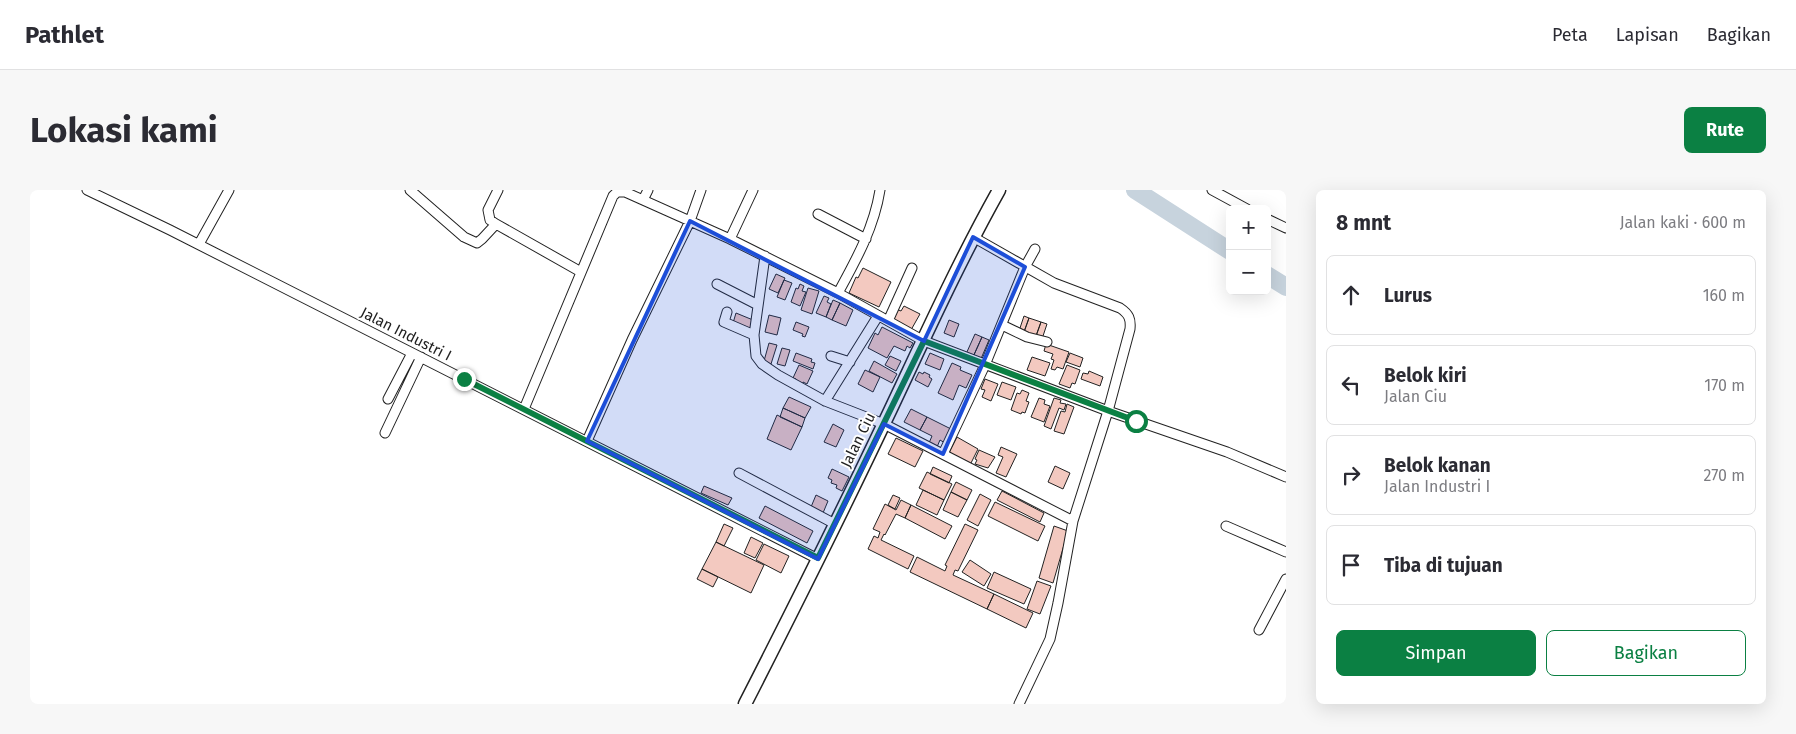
<!DOCTYPE html>
<html lang="id">
<meta charset="utf-8">
<style>
:root{--surface:#fff;--page:#f7f7f7;--text:#2b2b33;--muted:#7c7c81;--line:#e1e1e2;--accent:#0b8043}
body{margin:0;font-family:"Fira Sans",sans-serif;background:var(--page);color:var(--text)}
.controls{position:absolute;right:15px;top:15px;display:grid;overflow:hidden;border-radius:8px;box-shadow:0 5px 20px #0002}
.controls button{width:45px;height:45px;display:grid;place-items:center;padding:0;border:0;border-bottom:1px solid var(--line);background:var(--surface);color:var(--text);font:25px sans-serif}
.stop{position:absolute;width:15px;height:15px;margin:-11px;border:4px solid #0b8043;border-radius:50%;background:#fff}
.stop.end{background:#0b8043;border-color:#fff;box-shadow:0 1px 5px #0008}
.list{margin:0;padding:0;list-style:none}
h2{display:flex;justify-content:space-between;align-items:center;height:65px;margin:0;padding:0 20px;font-size:21px}
h2 small{font-size:16px;font-weight:400;color:var(--muted)}
.list li{display:grid;grid-template-columns:32px 1fr auto;gap:15px;align-items:center;box-sizing:border-box;height:80px;margin:0 10px 10px;padding:0 10px;border:1px solid var(--line);border-radius:8px}
.list b{display:block;font-size:19px;white-space:nowrap}
.list p{margin:0;font-size:16px;white-space:nowrap;color:var(--muted)}
.list em{font-size:16px;font-style:normal;color:var(--muted)}
.actions{display:flex;gap:10px;padding:15px 20px}
.actions a{flex:1;padding:11px 0;border:1px solid var(--accent);border-radius:8px;text-align:center;font-size:18px;color:var(--accent)}
.actions .main{background:var(--accent);color:#fff}
.icon{flex:none;width:28px;height:28px;fill:none;stroke:currentColor;stroke-width:2;stroke-linecap:round;stroke-linejoin:round}
.map{position:relative;flex:none;width:1256px;height:514px;overflow:hidden;border-radius:8px}
header{display:flex;align-items:center;gap:30px;box-sizing:border-box;height:70px;padding:0 25px;background:var(--surface);border-bottom:1px solid var(--line)}
header strong{font-size:24px}
nav{display:flex;gap:28px;margin-inline-start:auto;font-size:18px}
.intro{display:flex;align-items:center;justify-content:space-between;box-sizing:border-box;height:120px;padding:0 30px}
h1{margin:0;font-size:35px}
.button{padding:12px 22px;border-radius:8px;background:var(--accent);color:#fff;font-size:18px;font-weight:700}
main{display:flex;gap:30px;padding:0 30px}
aside{flex:1;background:var(--surface);border-radius:8px;box-shadow:0 5px 20px #0002}
.map>svg:first-child{display:block}
.lines{fill:none;stroke-linecap:round;stroke-linejoin:round}
.river{stroke:#c7d3dd;stroke-width:18}
.building{fill:#f3c9c0;stroke:#222}
.street-casing{stroke:#222;stroke-width:11}
.secondary-casing{stroke:#222;stroke-width:15}
.street{stroke:#fff;stroke-width:9}
.secondary{stroke:#fff;stroke-width:12}
.route{stroke:#0b8043;stroke-width:6}
.marked{fill:#1d4ed8;fill-opacity:0.2;stroke:#1d4ed8;stroke-width:4;stroke-linejoin:round}
.labels{text-anchor:middle;dominant-baseline:central;stroke-width:4;stroke-linejoin:round;paint-order:stroke}
.street-label{font-size:15px;fill:#222;stroke:#fff}
</style>
<header>
<strong>Pathlet</strong>
<nav><a>Peta</a><a>Lapisan</a><a>Bagikan</a></nav>
</header>
<div class="intro"><h1>Lokasi kami</h1><a class="button">Rute</a></div>
<main>
<div class="map">
<svg width="1256" height="514" viewBox="0 0 1256 514">
<rect width="100%" height="100%" fill="#fff"/>
<g class="lines">
<path class="river" d="M1105,0L1200,61
M1237,85L1256,97"/>
</g>
<path class="building" d="M833,78L861,92L849,117L819,103L826,87L828,88Z
M746,84L755,88L748,103L739,99Z
M754,90L762,93L755,110L747,107Z
M770,94L774,96L772,101L776,102L770,116L761,112L766,98L768,99Z
M778,98L789,101L782,124L771,120Z
M794,106L799,108L797,112L801,114L796,127L786,123Z
M803,110L810,113L802,130L796,127Z
M810,113L823,120L816,136L802,130Z
M874,116L890,124L881,140L861,130L866,119L871,121Z
M706,123L723,130L720,139L703,133Z
M739,125L751,128L747,145L735,142Z
M994,126L999,128L994,142L989,141Z
M999,128L1011,132L1006,146L994,142Z
M919,130L929,134L924,147L914,143Z
M766,132L779,137L775,147L772,146L773,144L763,140Z
M1011,132L1017,134L1012,149L1006,146Z
M852,137L883,153L880,158L877,156L875,161L864,156L857,168L838,158L845,143L848,145Z
M945,144L952,147L943,167L936,164Z
M952,147L959,150L950,171L943,167Z
M739,153L747,155L741,174L734,171Z
M1016,154L1039,162L1033,179L1027,177L1025,180L1021,179L1024,170L1021,169L1023,164L1014,161Z
M752,158L760,160L755,176L747,174Z
M766,163L782,169L781,172L785,173L783,179L763,171Z
M900,163L914,169L910,180L895,174Z
M1040,163L1053,168L1050,177L1036,172Z
M860,166L871,171L866,181L855,175Z
M1002,167L1020,173L1015,186L997,180Z
M844,171L867,184L862,193L839,181Z
M922,173L931,177L930,180L942,185L936,198L929,195L923,210L908,203Z
M769,175L783,181L777,194L773,192L772,196L764,193L766,189L763,188Z
M1037,175L1050,180L1045,194L1042,193L1040,198L1029,194Z
M835,180L850,187L843,202L828,194Z
M1059,181L1073,187L1070,196L1051,189L1053,183L1058,184Z
M889,182L893,184L894,182L900,185L899,187L902,189L898,197L885,190Z
M955,189L968,194L961,211L952,207L955,200L951,199Z
M972,192L986,197L981,210L967,205Z
M992,200L999,203L996,211L999,212L995,223L992,222L991,224L981,220L987,203L990,204Z
M759,207L781,217L775,228L753,218Z
M1009,208L1015,210L1014,214L1020,216L1014,232L1001,227Z
M1024,208L1031,210L1030,213L1036,214L1034,220L1029,218L1021,239L1014,236Z
M1037,214L1044,217L1034,244L1024,241L1031,221L1035,222Z
M753,218L775,228L772,237L750,227Z
M881,219L897,227L890,240L874,232Z
M747,225L772,237L761,260L737,249Z
M897,227L921,239L915,253L910,250L907,257L899,253L902,246L890,240Z
M803,234L814,240L806,257L794,252Z
M927,247L948,259L940,275L919,263Z
M866,248L893,261L885,277L858,264Z
M971,257L987,264L976,287L966,283L973,267L968,265Z
M949,260L965,267L958,278L945,274L947,270L945,269Z
M1025,276L1040,283L1033,299L1018,292Z
M903,277L922,286L919,293L900,284Z
M802,279L819,287L812,301L806,298L807,295L801,293L802,290L798,288Z
M897,282L922,294L914,310L889,298Z
M926,292L942,300L937,310L921,302Z
M674,296L702,308L698,315L671,303Z
M893,300L914,310L907,325L886,315Z
M972,301L1014,323L1010,332L967,310Z
M921,302L937,310L928,327L913,320Z
M950,304L961,310L948,336L937,330Z
M786,305L798,311L793,323L781,317Z
M863,305L870,308L865,319L858,315Z
M871,310L881,315L875,328L866,324L855,345L854,344L851,350L884,366L878,379L838,359L844,346L848,348L850,342L843,339L855,314L866,320Z
M965,312L1015,336L1008,351L958,326Z
M881,315L922,336L915,349L875,328Z
M735,316L783,341L777,353L729,328Z
M694,334L703,338L694,356L686,352Z
M935,334L948,340L928,381L925,380L923,385L964,404L957,419L880,382L887,367L915,381L917,376L915,375Z
M1024,336L1038,341L1023,393L1009,388Z
M721,347L733,353L725,368L714,363Z
M686,352L734,375L721,403L672,379Z
M734,354L759,366L751,383L726,370Z
M940,370L961,384L954,396L932,382Z
M672,379L688,387L683,397L667,389Z
M964,382L1001,399L994,414L957,398Z
M1007,391L1021,396L1010,424L997,419Z
M964,404L1003,423L996,438L957,419Z"/>
<g class="lines">
<g class="street-casing">
<path id="street" d="M57,0L140,40L788,369
M380,0L434,47L447,53L452,49L466,34L551,82
M1182,0L1217,19
M613,10L618,0
M788,24L836,49
M1237,29L1256,38
M466,34L460,30L458,20L468,0
M943,47L1024,93L1090,118C1099,124 1101,129 1100,139L1078,221L1043,331L1028,413L1020,449L989,514
M700,49L723,0
M169,54L199,0
M735,66L724,145L726,166L732,174L748,185L795,211L854,234L1043,331
M687,94L728,115
M808,103C826,70 844,38 850,0
M697,122L694,132L724,145
M858,131L882,78
M972,135L997,147L1017,152
M801,166L820,172
M358,209L382,163
M795,211L848,126
M494,219L583,6L587,2H595L700,49L808,103L894,151L1078,221L1197,262L1256,287
M355,243L391,167
M557,251L602,150L660,31L671,0
M913,264L955,175L995,77L1005,59
M709,283L805,334
M1196,336L1256,362
M1229,440L1256,389"/>
</g>
<g class="secondary-casing">
<path id="secondary" d="M715,514C764,418 812,322 858,225C894,149 928,73 969,0"/>
</g>
<use href="#street" class="street"/>
<use href="#secondary" class="secondary"/>
</g>
<g class="lines">
<path class="route" d="M434,189L788,368L894,151L1106,231"/>
</g>
<path class="marked" d="M660,31L894,151L943,47L995,77L913,264L854,234L788,369L557,251Z"/>
<g class="labels">
<g class="street-label">
<text transform="translate(376 144) rotate(27)">Jalan Industri I</text>
<text transform="translate(828 250) rotate(-64)">Jalan Ciu</text>
</g>
</g>
</svg>
<div class="controls">
<button>+</button>
<button>−</button>
</div>
<div class="stop" style="left:1106px;top:231px"></div>
<div class="stop end" style="left:434px;top:189px"></div>
</div>
<aside>
<h2>8 mnt<small>Jalan kaki · 600 m</small></h2>
<ul class="list">
<li><svg class="icon" aria-label="ahead" viewBox="0 0 24 24"><path d="M12 20V5M6 11l6-6 6 6"/></svg><div><b>Lurus</b></div><em>160 m</em></li>
<li><svg class="icon" aria-label="left" viewBox="0 0 24 24"><path d="M17 20v-9H6M10 6l-5 5 5 5"/></svg><div><b>Belok kiri</b><p>Jalan Ciu</p></div><em>170 m</em></li>
<li><svg class="icon" aria-label="right" viewBox="0 0 24 24"><path d="M7 20v-9h11M14 6l5 5-5 5"/></svg><div><b>Belok kanan</b><p>Jalan Industri I</p></div><em>270 m</em></li>
<li><svg class="icon" aria-label="arrive" viewBox="0 0 24 24"><path d="M6 21V4h12l-3 4 3 4H6"/></svg><div><b>Tiba di tujuan</b></div></li>
</ul>
<div class="actions"><a class="main">Simpan</a><a>Bagikan</a></div>
</aside>
</main>
